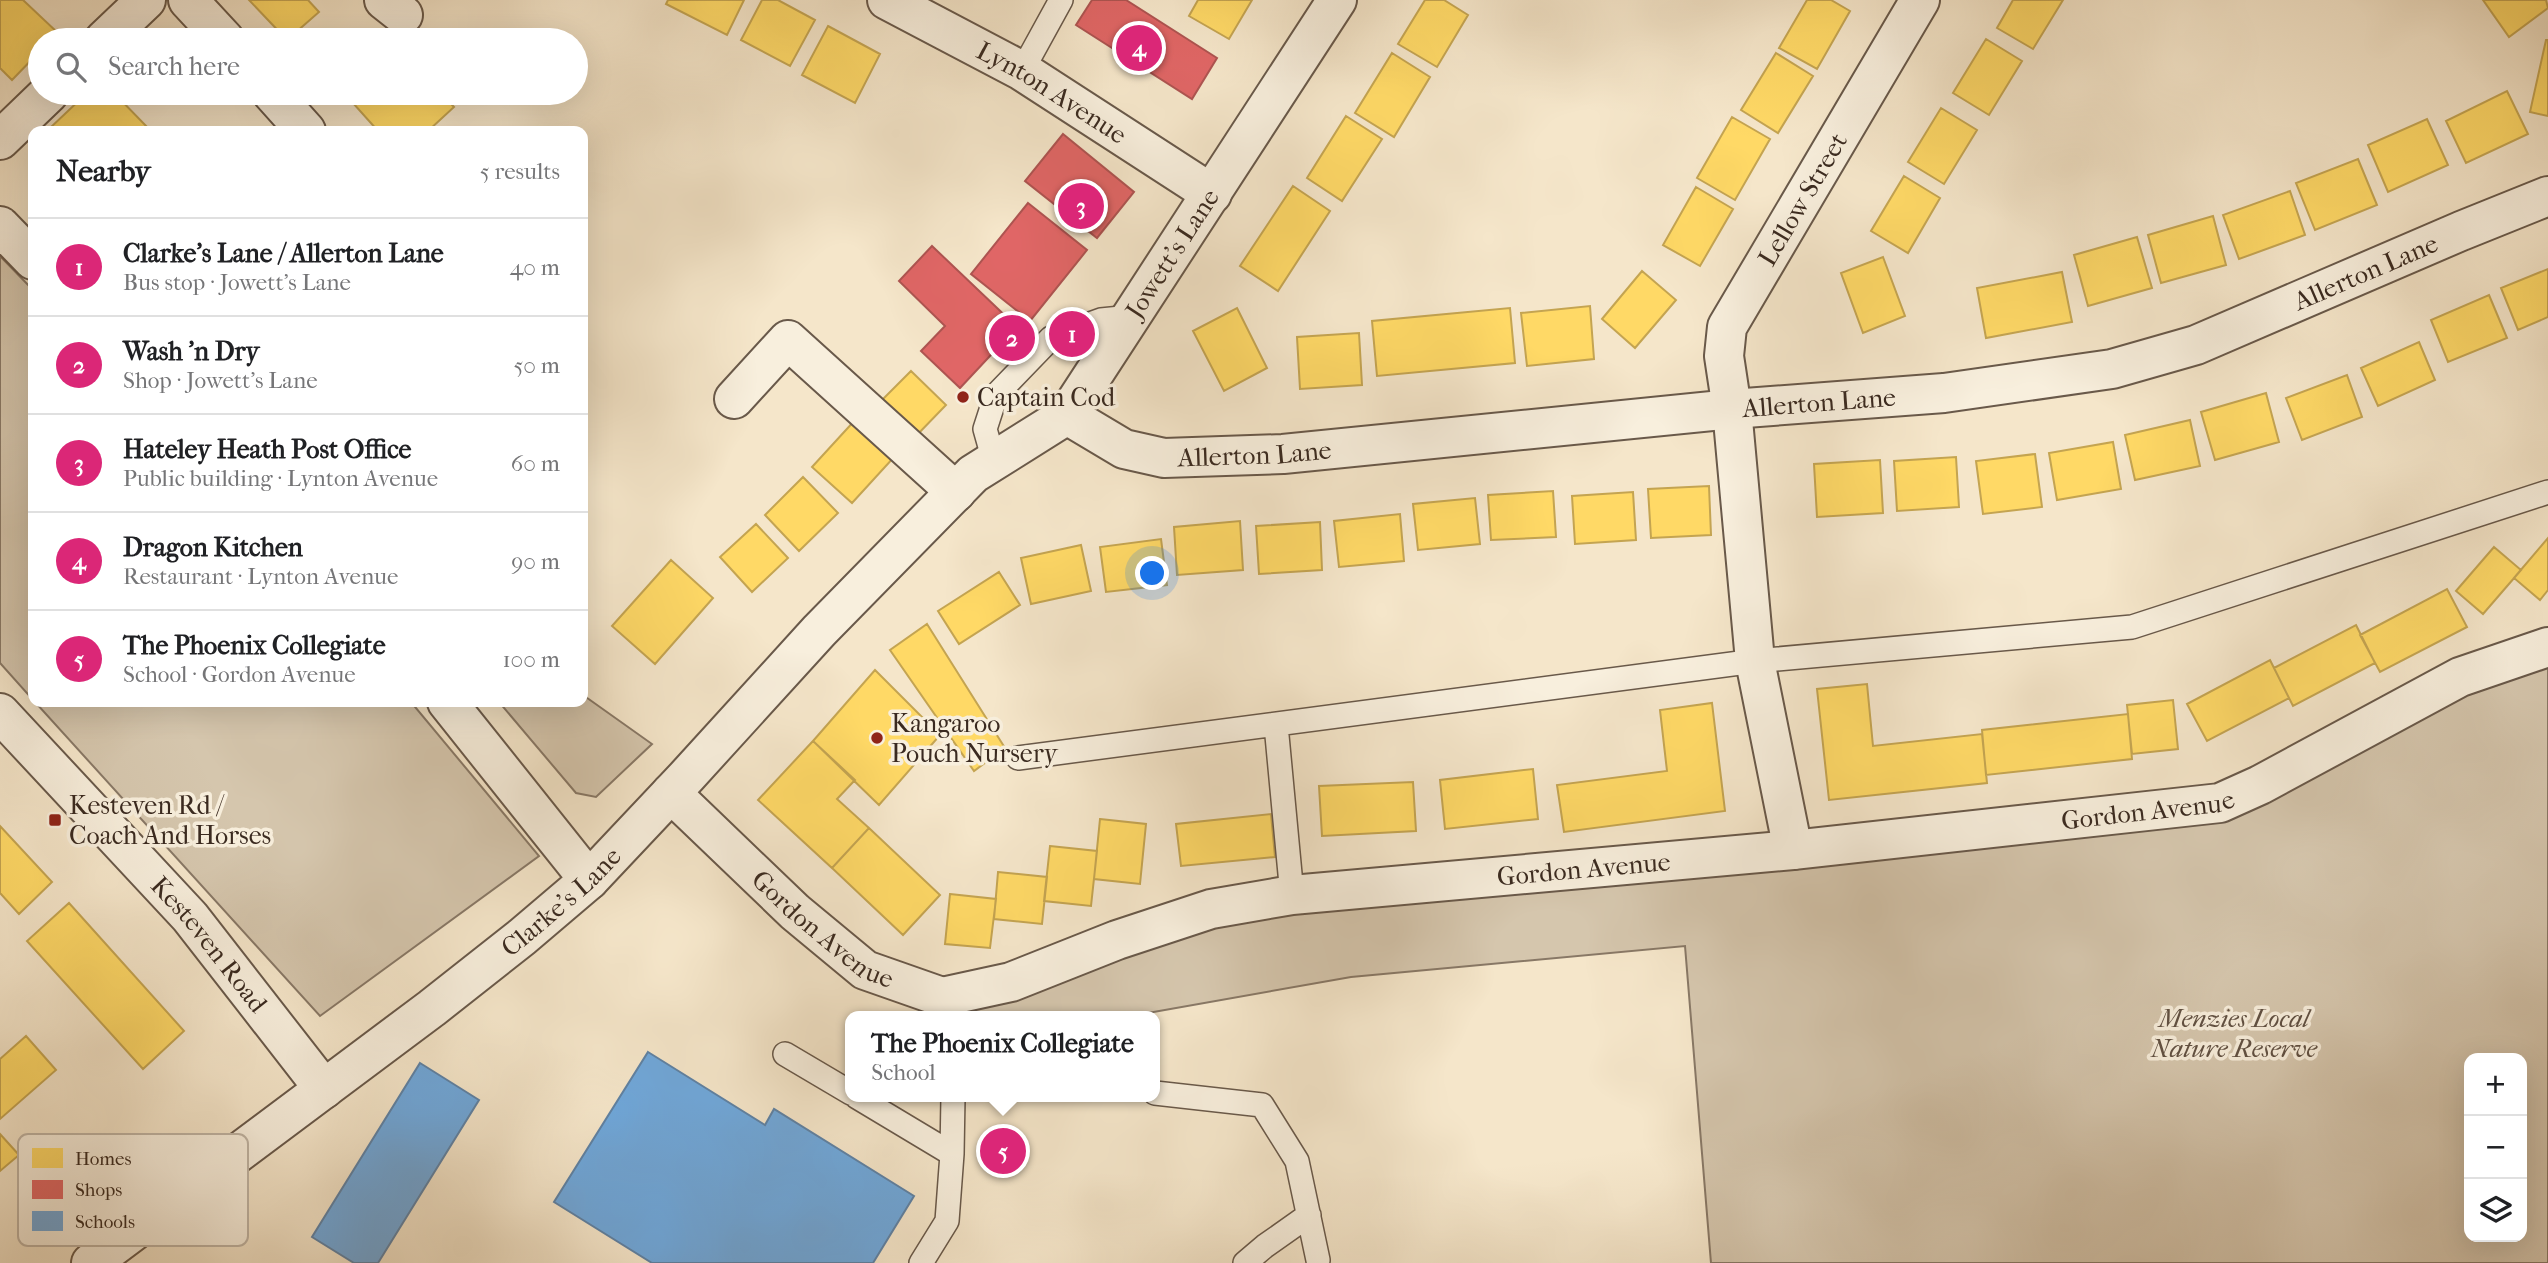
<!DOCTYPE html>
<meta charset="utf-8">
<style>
:root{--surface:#fff;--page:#f6f6f6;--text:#202124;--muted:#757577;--line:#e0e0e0;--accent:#db2777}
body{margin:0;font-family:"IM FELL French Canon",serif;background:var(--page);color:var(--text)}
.controls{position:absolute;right:21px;bottom:21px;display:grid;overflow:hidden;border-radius:14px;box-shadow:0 7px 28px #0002}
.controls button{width:63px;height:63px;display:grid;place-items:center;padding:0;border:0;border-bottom:2px solid var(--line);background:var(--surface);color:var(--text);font:35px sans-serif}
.you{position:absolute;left:1153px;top:574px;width:24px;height:24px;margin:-18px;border:5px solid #fff;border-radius:50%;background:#1a73e8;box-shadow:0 0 0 10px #1a73e833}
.badge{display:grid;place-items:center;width:46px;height:46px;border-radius:50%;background:var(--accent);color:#fff;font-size:23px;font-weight:700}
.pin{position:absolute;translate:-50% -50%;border:4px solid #fff;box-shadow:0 2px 7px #0006}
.popup{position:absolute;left:845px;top:1011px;width:315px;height:91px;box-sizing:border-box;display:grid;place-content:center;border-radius:14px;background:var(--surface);filter:drop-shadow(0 2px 5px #0005);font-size:23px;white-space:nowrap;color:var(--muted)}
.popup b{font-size:26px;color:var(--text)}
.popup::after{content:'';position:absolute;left:50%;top:100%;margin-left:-14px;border:14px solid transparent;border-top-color:var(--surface)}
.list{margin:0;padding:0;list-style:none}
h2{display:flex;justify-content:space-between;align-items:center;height:91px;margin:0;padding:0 28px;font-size:30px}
h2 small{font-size:23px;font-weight:400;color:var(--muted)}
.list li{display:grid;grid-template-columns:46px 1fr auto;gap:21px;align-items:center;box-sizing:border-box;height:98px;padding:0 28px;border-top:2px solid var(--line)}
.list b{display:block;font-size:26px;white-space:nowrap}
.list p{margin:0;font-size:23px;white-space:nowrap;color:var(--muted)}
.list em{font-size:23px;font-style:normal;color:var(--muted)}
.icon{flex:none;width:38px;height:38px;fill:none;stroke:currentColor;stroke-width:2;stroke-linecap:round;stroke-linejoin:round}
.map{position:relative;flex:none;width:2548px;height:1263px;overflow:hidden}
.search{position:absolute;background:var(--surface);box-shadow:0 7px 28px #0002;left:28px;top:28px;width:560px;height:77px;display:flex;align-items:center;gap:18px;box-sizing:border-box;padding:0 24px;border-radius:38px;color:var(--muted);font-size:26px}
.panel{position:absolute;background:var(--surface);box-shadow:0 7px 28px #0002;left:28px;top:126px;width:560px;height:581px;border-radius:14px}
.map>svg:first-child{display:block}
.green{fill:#d5c6ad;stroke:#887866;stroke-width:2;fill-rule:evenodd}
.homes{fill:#ffd966;stroke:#c4a451;stroke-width:2}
.shops{fill:#e06666;stroke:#ae5451;stroke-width:2}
.schools{fill:#6fa8dc;stroke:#5f82a4;stroke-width:2}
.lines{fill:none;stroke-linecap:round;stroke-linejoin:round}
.service-casing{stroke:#69594a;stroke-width:26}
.minor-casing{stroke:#69594a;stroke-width:42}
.tertiary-casing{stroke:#69594a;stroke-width:42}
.service{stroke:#f8efdd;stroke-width:23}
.minor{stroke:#f8efdd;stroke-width:38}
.tertiary{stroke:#f8efdd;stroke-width:38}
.poi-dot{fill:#8f2418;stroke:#f8efdd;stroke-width:2.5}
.labels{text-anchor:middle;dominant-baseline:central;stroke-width:7;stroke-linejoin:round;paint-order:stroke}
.street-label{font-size:26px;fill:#3a2a20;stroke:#f8efdd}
.poi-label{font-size:26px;fill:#3a2a20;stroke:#f8efdd;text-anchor:start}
.park-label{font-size:26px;font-style:italic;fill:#615143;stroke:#f8efdd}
.key{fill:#f8efdd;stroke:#bfb4a4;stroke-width:2}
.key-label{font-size:19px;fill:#3a2a20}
</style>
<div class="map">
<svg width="2548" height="1263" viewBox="0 0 2548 1263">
<rect width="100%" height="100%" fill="#f5e6ca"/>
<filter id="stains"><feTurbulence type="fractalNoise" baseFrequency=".00286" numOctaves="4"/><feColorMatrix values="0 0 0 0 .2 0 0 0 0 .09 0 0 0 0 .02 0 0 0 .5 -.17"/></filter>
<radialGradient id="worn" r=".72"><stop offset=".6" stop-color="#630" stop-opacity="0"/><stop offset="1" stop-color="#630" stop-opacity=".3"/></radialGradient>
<path class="green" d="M0,256L33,290V700L0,663Z
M2548,647V1263H1711L1685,946L1351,977L1131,1016H955V994L1211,909L2220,803ZM2469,1058H2522V1237H2469Z
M583,695L652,744L596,797L576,793L499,702H583Z
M35,702H411L539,856L320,1016Z"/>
<path class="homes" d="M0,0H23L58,33L51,40H40V51L12,80L0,68Z
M249,0H308L319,12L287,40Z
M668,0H744L727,35L666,4Z
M762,0H778L815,20L790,66L741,40Z
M1198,0H1252L1229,39L1189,16Z
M1425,0H1444L1468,15L1437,67L1398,44Z
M1807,0H1831L1850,11L1817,69L1779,48Z
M2013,0H2063L2033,49L1997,28Z
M2483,0H2546L2548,8L2509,37Z
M828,26L880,54L855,103L802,75Z
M1986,39L2022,61L1989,115L1953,93Z
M2546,40H2548V116L2530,112Z
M1392,53L1430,77L1394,137L1355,113Z
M1776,53L1813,76L1778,133L1741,110Z
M2507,91L2528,134L2466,163L2446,121Z
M87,93H114L151,131H53L50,128Z
M344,93H441L454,107L428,131H378Z
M1941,108L1977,130L1944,184L1908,162Z
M1346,116L1382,139L1342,201L1307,178Z
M1732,117L1770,139L1735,200L1697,178Z
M2427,119L2448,165L2388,192L2368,145Z
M2358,159L2377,205L2315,230L2296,183Z
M1904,176L1940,198L1908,253L1871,231Z
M1293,186L1330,211L1278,291L1240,266Z
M1696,187L1733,209L1700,266L1663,245Z
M2290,191L2305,235L2239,259L2223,215Z
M2213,216L2226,265L2161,283L2148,235Z
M2137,237L2152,288L2088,306L2074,255Z
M1883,257L1905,316L1863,333L1841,273Z
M2548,269V317L2518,330L2501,288Z
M1642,271L1676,300L1635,348L1602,319Z
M2062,272L2072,322L1986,338L1977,288Z
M2489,295L2507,338L2448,362L2431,320Z
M1590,306L1594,359L1527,366L1521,313Z
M1237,308L1267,368L1224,391L1193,331Z
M1510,308L1515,363L1377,376L1372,321Z
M1359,333L1362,385L1300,389L1297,337Z
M2419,342L2435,380L2378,406L2361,368Z
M911,371L946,405L915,437L880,402Z
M2347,375L2362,417L2302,440L2286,398Z
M2266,393L2279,442L2215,460L2201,412Z
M856,419L895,456L852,503L812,467Z
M2190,420L2200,466L2135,480L2125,435Z
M2113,442L2121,489L2057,500L2049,453Z
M2035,454L2042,507L1983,514L1976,461Z
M1956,457L1959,507L1897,511L1894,461Z
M1880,460L1883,513L1817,517L1814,464Z
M803,477L838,513L799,551L765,515Z
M1709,486L1711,535L1651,538L1648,489Z
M1553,491L1556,537L1491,540L1488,495Z
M1633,492L1636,540L1575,544L1572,496Z
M1475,498L1480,544L1418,550L1413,504Z
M1400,514L1404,561L1339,567L1334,521Z
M1240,521L1243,570L1177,575L1174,527Z
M1320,522L1322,570L1259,574L1256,526Z
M756,524L788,558L752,592L720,557Z
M2548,538V590L2540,600L2514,578Z
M1161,539L1167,585L1106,592L1100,547Z
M1081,545L1091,591L1031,604L1021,558Z
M2494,547L2521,570L2483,614L2456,591Z
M671,560L713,598L655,664L612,626Z
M999,572L1020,605L959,644L938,611Z
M2447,589L2467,627L2380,672L2360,635Z
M927,624L1005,748L974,771L890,650Z
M2356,625L2375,663L2293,706L2274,668Z
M2270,660L2289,698L2207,741L2187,704Z
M875,670L940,735L879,805L813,741Z
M1867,684L1873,746L1982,734L1987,783L1829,800L1817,689Z
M2173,700L2178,749L2132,754L2127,705Z
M1712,703L1725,811L1564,832L1557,785L1667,771L1660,710Z
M2128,714L2132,759L1986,775L1982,730Z
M813,741L855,780L837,799L869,828L832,868L758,800Z
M1533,769L1538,819L1445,829L1440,780Z
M1413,782L1416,831L1322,836L1319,786Z
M1271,814L1275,857L1181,866L1176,824Z
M1100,819L1146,824L1140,884L1094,879Z
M0,826L52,882L19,914L0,893Z
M869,828L940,895L903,935L832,868Z
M1050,846L1097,851L1091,906L1044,901Z
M998,872L1047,877L1042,924L994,919Z
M950,894L996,899L990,948L945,944Z
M69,903L184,1031L143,1069L27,941Z
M26,1036L56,1070L0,1119V1059Z
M0,1134L19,1155L0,1171Z"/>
<path class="shops" d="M1092,0H1126L1217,58L1192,99L1076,25Z
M1063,134L1134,192L1097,238L1025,181Z
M1028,203L1087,250L1030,321L971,274Z
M932,246L1017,327L960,388L921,351L945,326L899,281Z"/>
<path class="schools" d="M648,1052L765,1125L774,1109L914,1196L873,1263H652L554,1202Z
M420,1063L479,1100L378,1263H354L312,1237Z"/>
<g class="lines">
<g class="service-casing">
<path id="service" d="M1022,71L1061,0
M994,461L985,429L996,395L1051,338L1101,320L1131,317
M1276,725L1292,895
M1018,758L1755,661L2132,627L2548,492
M785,1054L851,1093
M1155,1093L1262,1105L1297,1161L1318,1260
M857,1097L952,1154L953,1097
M921,1263L947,1221L952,1154
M1245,1263L1265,1246L1309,1215"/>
</g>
<g class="minor-casing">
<g id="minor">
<path d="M188,0L225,40"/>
<path d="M384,0L403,15"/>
<path id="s1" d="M887,0L1022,71L1212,194"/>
<path d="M104,40L146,0"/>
<path d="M272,93L306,131"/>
<path d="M0,140L49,93"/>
<path d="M0,226L33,260"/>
<path d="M734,399L788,340L956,492"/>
<path d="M447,702L589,880"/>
<path id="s2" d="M0,713L190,917L324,1089"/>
<path id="s3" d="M671,793L795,912L865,970L942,997L1011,982L1117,940L1211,909L1292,895L1793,850L2220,803L2260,785L2460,677L2548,647"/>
<path id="s4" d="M1793,850L1755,661L1732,409L1724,356L1727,327L1920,0"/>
</g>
</g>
<g class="tertiary-casing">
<g id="tertiary">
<path id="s5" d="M1067,415L1124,449L1164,458L1283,454L1732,409L1944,393L2112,369L2196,345L2461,231L2548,196"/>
<path id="s6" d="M91,1263L432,1008L522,937L589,880L687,776L819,631L973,474L1067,415L1337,0"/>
</g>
</g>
<use href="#service" class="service"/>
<use href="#minor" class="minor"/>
<use href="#tertiary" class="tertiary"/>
</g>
<g class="poi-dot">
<circle cx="963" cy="397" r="7"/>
<circle cx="877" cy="738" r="7"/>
<rect x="48" y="813" width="14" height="14" rx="3.5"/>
</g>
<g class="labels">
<g class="street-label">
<text stroke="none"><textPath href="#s1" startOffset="189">Lynton Avenue</textPath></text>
<text stroke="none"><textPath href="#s4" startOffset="677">Lellow Street</textPath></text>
<text stroke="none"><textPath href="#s6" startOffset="1491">Jowett's Lane</textPath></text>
<text stroke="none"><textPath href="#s5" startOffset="1332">Allerton Lane</textPath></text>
<text stroke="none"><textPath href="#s5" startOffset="765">Allerton Lane</textPath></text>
<text stroke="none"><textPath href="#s5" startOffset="198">Allerton Lane</textPath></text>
<text stroke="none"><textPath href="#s3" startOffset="1570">Gordon Avenue</textPath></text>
<text stroke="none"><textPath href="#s3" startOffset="1003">Gordon Avenue</textPath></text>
<text stroke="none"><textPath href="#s6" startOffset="593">Clarke's Lane</textPath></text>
<text stroke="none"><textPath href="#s3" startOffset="205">Gordon Avenue</textPath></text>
<text stroke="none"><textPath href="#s2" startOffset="312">Kesteven Road</textPath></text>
</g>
<g class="poi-label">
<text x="977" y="397">Captain Cod</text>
<text x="891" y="723">Kangaroo<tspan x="891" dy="30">Pouch Nursery</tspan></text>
<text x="69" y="805">Kesteven Rd /<tspan x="69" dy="30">Coach And Horses</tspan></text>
</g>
<g class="park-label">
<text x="2234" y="1018">Menzies Local<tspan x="2234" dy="30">Nature Reserve</tspan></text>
</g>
</g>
<rect x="18" y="1134" width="230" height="112" rx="10" class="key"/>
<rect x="32" y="1148" width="31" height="20" fill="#ffd966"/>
<rect x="32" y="1180" width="31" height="19" fill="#e06666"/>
<rect x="32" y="1211" width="31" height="20" fill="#6fa8dc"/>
<g class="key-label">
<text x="75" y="1165">Homes</text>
<text x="75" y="1196">Shops</text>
<text x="75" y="1228">Schools</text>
</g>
<rect width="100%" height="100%" filter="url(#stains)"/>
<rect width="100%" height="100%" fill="url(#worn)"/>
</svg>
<div class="controls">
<button>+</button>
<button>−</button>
<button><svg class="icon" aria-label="layers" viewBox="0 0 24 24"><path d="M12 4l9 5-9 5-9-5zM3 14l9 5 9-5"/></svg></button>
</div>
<div class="you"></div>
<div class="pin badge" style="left:1072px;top:334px">1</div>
<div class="pin badge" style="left:1012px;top:338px">2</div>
<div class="pin badge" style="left:1081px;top:206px">3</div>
<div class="pin badge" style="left:1139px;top:48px">4</div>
<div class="pin badge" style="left:1003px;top:1151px">5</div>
<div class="popup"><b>The Phoenix Collegiate</b>School</div>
<div class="search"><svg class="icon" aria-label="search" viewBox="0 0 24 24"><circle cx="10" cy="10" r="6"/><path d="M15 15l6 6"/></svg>Search here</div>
<section class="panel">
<h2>Nearby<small>5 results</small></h2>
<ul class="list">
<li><span class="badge">1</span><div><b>Clarke's Lane / Allerton Lane</b><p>Bus stop · Jowett's Lane</p></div><em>40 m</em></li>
<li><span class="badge">2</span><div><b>Wash 'n Dry</b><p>Shop · Jowett's Lane</p></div><em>50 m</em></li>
<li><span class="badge">3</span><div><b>Hateley Heath Post Office</b><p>Public building · Lynton Avenue</p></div><em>60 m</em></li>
<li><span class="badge">4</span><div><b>Dragon Kitchen</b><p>Restaurant · Lynton Avenue</p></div><em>90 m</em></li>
<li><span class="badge">5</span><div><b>The Phoenix Collegiate</b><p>School · Gordon Avenue</p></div><em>100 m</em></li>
</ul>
</section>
</div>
